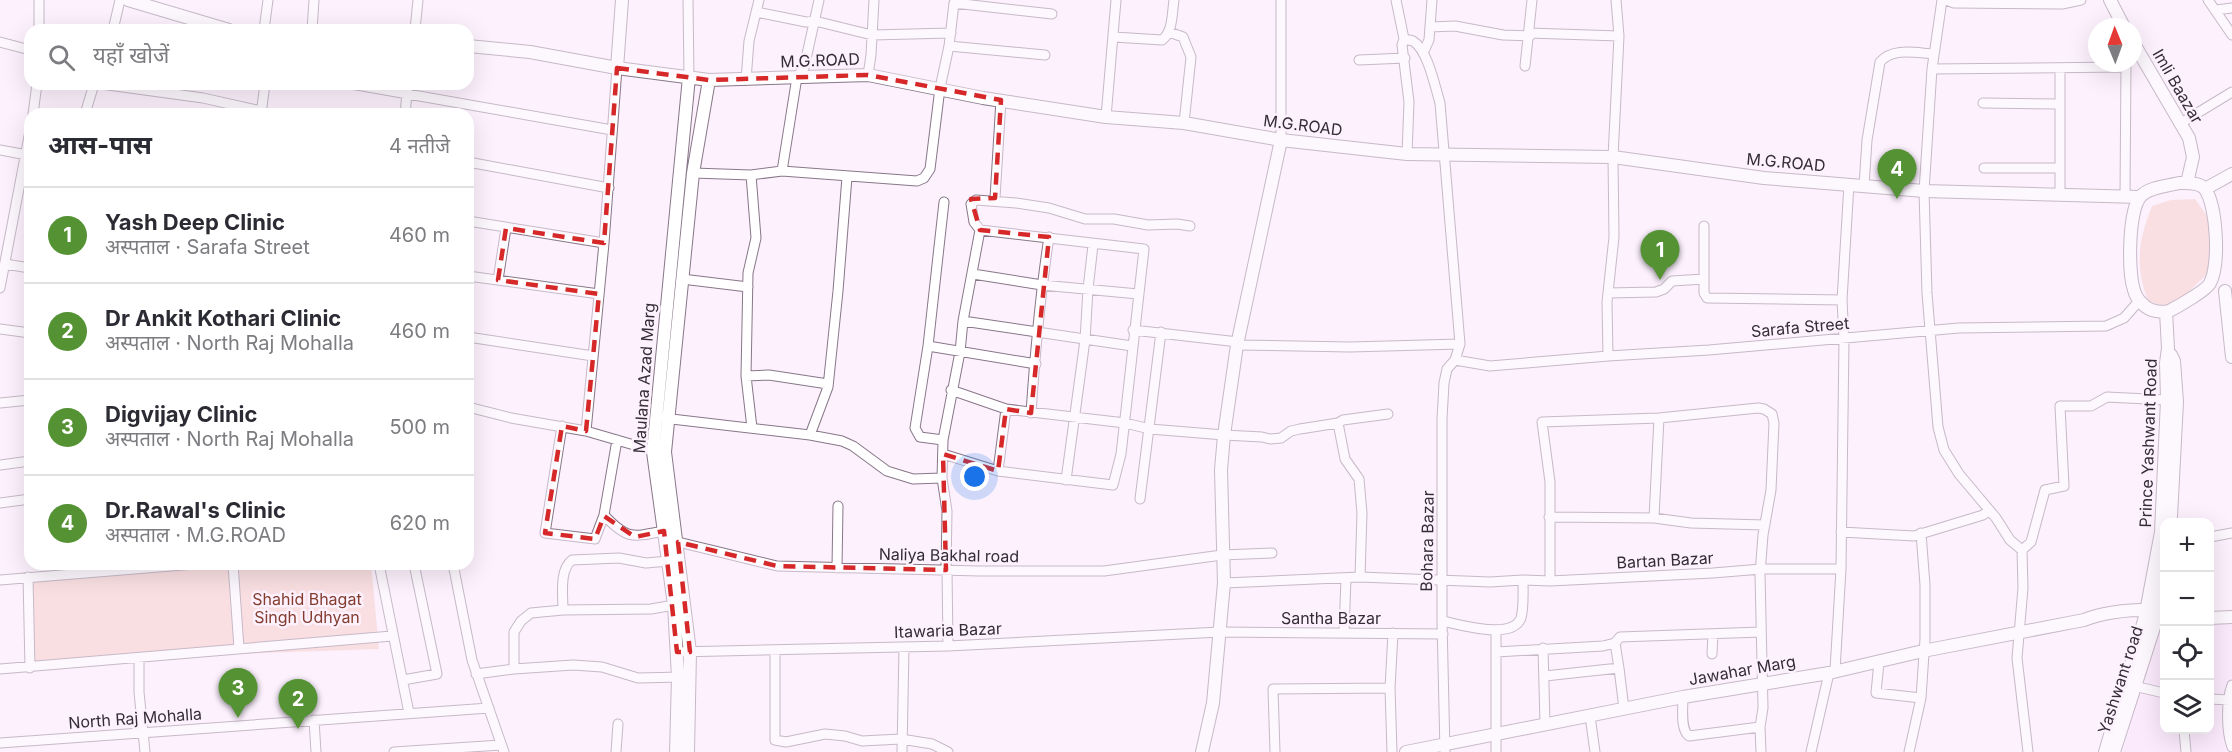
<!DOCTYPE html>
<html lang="hi">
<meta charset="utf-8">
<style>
:root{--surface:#fff;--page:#f7f7f7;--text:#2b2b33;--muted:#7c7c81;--line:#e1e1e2;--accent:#549233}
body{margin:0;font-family:Inter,"Noto Sans Devanagari",sans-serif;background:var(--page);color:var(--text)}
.controls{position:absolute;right:18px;bottom:18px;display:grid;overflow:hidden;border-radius:12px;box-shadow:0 6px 24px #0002}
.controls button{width:54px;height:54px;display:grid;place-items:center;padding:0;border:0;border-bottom:2px solid var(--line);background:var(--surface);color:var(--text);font:30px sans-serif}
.compass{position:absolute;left:2088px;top:18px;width:54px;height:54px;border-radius:50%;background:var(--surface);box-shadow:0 6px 24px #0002;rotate:359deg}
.you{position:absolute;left:975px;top:477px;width:21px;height:21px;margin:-15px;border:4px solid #fff;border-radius:50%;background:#1a73e8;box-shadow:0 0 0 9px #1a73e833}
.badge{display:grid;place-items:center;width:39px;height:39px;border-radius:50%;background:var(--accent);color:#fff;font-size:20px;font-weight:700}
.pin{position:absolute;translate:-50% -50px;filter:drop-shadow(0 2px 3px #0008)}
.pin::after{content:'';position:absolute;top:32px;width:21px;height:18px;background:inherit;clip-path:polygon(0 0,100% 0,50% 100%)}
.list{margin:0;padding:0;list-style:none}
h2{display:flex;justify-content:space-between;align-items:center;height:78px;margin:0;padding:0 24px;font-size:26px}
h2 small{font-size:20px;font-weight:400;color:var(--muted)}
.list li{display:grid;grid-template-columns:39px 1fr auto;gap:18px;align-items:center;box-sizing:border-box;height:96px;padding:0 24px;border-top:2px solid var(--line)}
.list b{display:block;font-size:22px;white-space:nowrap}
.list p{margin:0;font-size:20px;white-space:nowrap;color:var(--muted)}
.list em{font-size:20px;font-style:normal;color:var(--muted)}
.icon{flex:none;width:33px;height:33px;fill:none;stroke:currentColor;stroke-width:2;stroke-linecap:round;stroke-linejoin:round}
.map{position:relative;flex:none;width:2232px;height:752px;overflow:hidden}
.search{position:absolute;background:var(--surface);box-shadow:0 6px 24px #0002;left:24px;top:24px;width:450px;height:66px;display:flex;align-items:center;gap:15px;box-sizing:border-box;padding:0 21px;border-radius:18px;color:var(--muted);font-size:22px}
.panel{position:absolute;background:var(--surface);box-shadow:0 6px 24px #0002;left:24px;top:108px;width:450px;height:462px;border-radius:18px}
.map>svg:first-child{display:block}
.built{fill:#fae1fb}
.green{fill:#f6cabf}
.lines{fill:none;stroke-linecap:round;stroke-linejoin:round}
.street-casing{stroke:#878;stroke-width:11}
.secondary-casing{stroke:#878;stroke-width:14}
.street{stroke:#fff;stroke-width:9}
.secondary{stroke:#fff;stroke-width:12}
.marked{fill:none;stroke:#d62828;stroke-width:4.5;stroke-dasharray:12 8;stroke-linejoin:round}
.labels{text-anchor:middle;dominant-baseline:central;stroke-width:5;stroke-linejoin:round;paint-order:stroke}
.street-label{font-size:16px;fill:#342d35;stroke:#fcf1fd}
.park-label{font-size:16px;fill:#843d2e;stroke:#fcf1fd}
</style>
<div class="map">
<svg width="2232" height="752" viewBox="0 0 2232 752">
<rect width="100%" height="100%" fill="#fcf1fd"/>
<path class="built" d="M2232,621V752H2123L2157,625L2164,624V730H2210V622Z"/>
<path class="green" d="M2195,199L2205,213L2212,228V253L2207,274L2183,297L2163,306L2148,301C2135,266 2138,241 2152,206L2171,200Z
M219,564L220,569L371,564L379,649L30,661V577L135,572Z"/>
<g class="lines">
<g class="street-casing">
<path id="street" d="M688,0L689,77
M1281,0V140
M1396,0L1404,39L1402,45L1409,102L1407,154
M1942,0L1932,69L1924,191L1927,293L1938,427L1944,450L1959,474L1996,518L2010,540L2022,550
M1946,0L1954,3L2062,4L2081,0
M2208,0L2232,35
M2216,10L2232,8
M756,12L806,22L815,21L872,35L951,33
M1430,27L1455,26L1503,35L1530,36
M39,30V0
M113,30L120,0
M264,30L268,0
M312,30L314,0
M415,30L418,0
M1169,32L1183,37L1191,57L1184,123
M1529,33L1619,36
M1114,37L1162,40C1173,32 1172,13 1174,0
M1404,39C1407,40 1410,40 1413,41C1428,50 1435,87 1440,103L1460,344L1455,360L1447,369L1444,383L1442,419V621L1445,752
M0,42L30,50
M949,46L1045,55
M1423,53L1429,40L1432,0
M1359,60L1405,58
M1525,66L1532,0
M2060,68V193
M1932,69L2126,67
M868,75L871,55L874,0
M746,80L749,41L759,0
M101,84L203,98L261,111
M351,84L612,130
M1983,103L2060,104
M33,114L37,84
M85,114L94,84
M261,114L265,84
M405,114L408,84
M1106,117L1116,0
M2181,123L2232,92
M0,150L27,155
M468,162L609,188
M1984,168H2060
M782,171L917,181L924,178L930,169L940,88L949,46L954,3L1052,14
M693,173L751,175L782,171L797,77L804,68L819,0
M751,175L756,238L748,273L746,376L752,428
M1864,186L1867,140L1880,62C1893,47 1916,53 1934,54
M2125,196L2126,63
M992,201L995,198L1001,100
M468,221L604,243
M1704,226V293L1707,298L1842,300
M5,264L30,268
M973,274L1042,285L1138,294
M468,276L599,294
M682,279L748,287
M498,280L506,228
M0,288L30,131
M1608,293L1656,292L1664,289L1672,281L1704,279
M963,321L1132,346
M0,329L30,333
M1133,330L1238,342
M468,337L593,356
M1237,345L1350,347L1460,344
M928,346L1036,364
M1608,356L1607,302L1614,237L1613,157L1619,36L1616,0
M1455,360L1490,366L1608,356L1709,350L1959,328L2106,326L2124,318L2139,301
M746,376L769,375L828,384
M951,390L1006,409L1125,423L1150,429L1224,435L1262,437L1270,439L1281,438L1291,431L1300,429L1338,423
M0,403L30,400
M468,407L511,418L586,431L658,452
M1031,413C1035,354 1040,295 1049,237
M663,418L810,435L842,441L853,446L887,471L913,479L942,478
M562,426L545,533L595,539L604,515C627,540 633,537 664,531
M586,431L604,243L617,68
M810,435L828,387L838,291L847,177
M943,440L920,437L915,428L928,346L944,202
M943,454L998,471L1113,485L1121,454L1144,249L980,230
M0,465L30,461
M998,471L1006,409
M1066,480L1085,340L1088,289L1093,245
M1140,499L1161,332
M0,503L30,499
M604,515L617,440
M1549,517L1654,518L1691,523L1765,525
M1654,518L1659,418
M1841,532L1914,536L1983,515L1989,510
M2210,537L2232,533
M678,542L777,566L980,571H1104L1222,555L1272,553
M233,564L239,648
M379,564L409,713
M453,564L472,660L504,752
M837,568L838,506
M946,570L947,511L942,478L943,440L960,352L963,321L980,230L974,222L971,204L976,200L1016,203L1049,208L1085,219H1114L1148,225L1177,224L1190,226
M947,570L948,646
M28,577L30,668
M1360,577L1362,513L1359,479L1345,459L1338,423L1343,420L1388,414
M0,580L195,564
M1550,581V482L1542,422L1659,418L1758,408L1764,409L1772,414L1774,423L1771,490L1763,535L1760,574L1763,708L1760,727L1761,752
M1224,583L1360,577L1490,582L1523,580L1550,581L1713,573L1761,569H1841
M563,610C563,595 559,570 572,560L619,558L646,563L669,561
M1442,621C1459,624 1512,641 1521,618C1524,607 1523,591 1523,580
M1496,631V752
M1344,633L1346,578
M1543,648L1545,724
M775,650V740L786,742L825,734L845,736L862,741L901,739L932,744L948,752
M677,652L948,646L1220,632L1443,634
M1496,652L1603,646L1615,643L1620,637L1761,632
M1712,654L1713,634
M139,658V692L145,752
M1879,662L1876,693L1921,698
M1619,668L1624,709
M0,669L392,636
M514,669V632L521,621L531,613L563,610L651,609L674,605
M1835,670L1841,569L1844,339L1842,300L1849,184
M476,674L514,669L573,665L602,667L638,678L682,677
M1545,676L1619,668L1615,643
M403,680L437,674L414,564
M2232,685C2226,701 2226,730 2232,747
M2134,686L2164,693
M1683,697C1683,709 1680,729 1689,736L1760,727
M2210,699L2229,700
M1590,716L1595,752
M314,720L316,752
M2184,730L2186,752
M0,743L489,708
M394,752L501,745
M616,752L618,724
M902,752L904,647
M1275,752L1273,689L1390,688
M1392,752L1390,688L1393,633
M1811,752L1829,673
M1909,752L1921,698L1925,639V585L1921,533
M2028,752L2017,658L2023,588L2022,550L2031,542L2045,490L2064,486L2060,406H2091L2107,397L2167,400"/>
</g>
<g class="secondary-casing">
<path id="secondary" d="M128,0L229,30
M2110,0L2124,27
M2133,42L2189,138L2193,157L2187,183
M468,46L530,52L617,68L709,80L868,75L983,98L1106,117L1184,123L1281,140L1407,154L1613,157L1764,178L1924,191L2140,197
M617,68L622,0
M2179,183C2187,183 2200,182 2205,189C2217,206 2220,265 2210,283C2207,290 2177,307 2169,311C2165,312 2160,312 2156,311C2146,310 2136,299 2134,290C2128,273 2128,209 2141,196C2149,187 2168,186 2179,183Z
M2205,189L2232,174
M2225,291L2232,357
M2171,517L2177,402L2174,361L2171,355
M2210,618L2232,617
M676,752L678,677L674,605L653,452L689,77
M688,752L690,652L665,452L693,173L709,80
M1202,752L1213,703L1224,583L1221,470L1224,435L1237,345L1281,140
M1406,752L1683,697L1829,673L1923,651L2084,620C2109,610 2138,609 2164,610
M2105,752L2145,617L2161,532L2167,400L2166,363L2168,348L2166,312
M2114,752L2157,618L2164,565"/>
</g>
<use href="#street" class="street"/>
<use href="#secondary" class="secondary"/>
</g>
<path d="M0 0H2232V752H0ZM617,68L709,80L868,75L1001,100L995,198L971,199L980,230L1049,237L1031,413L1006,409L998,471L943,454L946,570L777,566L678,542L690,652H677L664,531L635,537L604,516L595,539L545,533L562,426L586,431L599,294L498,280L506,228L604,243Z" fill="#fcf1fd" fill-opacity=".55" fill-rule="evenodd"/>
<path class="marked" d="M617,68L709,80L868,75L1001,100L995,198L971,199L980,230L1049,237L1031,413L1006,409L998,471L943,454L946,570L777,566L678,542L690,652H677L664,531L635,537L604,516L595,539L545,533L562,426L586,431L599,294L498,280L506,228L604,243Z"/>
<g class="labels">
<g class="street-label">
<text transform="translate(820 60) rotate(-2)">M.G.ROAD</text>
<text transform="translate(2178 86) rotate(60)">Imli Baazar</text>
<text transform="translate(1303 125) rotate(7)">M.G.ROAD</text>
<text transform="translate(1786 162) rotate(5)">M.G.ROAD</text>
<text transform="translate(1800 327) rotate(-5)">Sarafa Street</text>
<text transform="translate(644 378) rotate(-86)">Maulana Azad Marg</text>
<text transform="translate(2148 443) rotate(-88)">Prince Yashwant Road</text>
<text transform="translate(1427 541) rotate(-89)">Bohara Bazar</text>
<text transform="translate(949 555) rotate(1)">Naliya Bakhal road</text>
<text transform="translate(1665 560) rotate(-3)">Bartan Bazar</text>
<text x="1331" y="618">Santha Bazar</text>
<text transform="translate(948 630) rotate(-2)">Itawaria Bazar</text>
<text transform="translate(1742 670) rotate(-10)">Jawahar Marg</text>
<text transform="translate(2120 680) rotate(-72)">Yashwant road</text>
<text transform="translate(135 718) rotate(-4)">North Raj Mohalla</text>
</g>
<g class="park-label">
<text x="307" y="599">Shahid Bhagat<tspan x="307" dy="18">Singh Udhyan</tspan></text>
</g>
</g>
</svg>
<div class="controls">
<button>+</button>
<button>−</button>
<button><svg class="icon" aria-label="locate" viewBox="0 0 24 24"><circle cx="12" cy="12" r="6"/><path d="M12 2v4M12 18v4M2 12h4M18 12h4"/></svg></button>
<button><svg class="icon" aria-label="layers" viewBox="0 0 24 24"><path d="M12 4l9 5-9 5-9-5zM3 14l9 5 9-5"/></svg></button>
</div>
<svg class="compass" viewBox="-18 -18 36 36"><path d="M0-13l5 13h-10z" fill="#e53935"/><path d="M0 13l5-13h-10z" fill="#7c7c81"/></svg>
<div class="you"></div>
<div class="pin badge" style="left:1660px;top:280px">1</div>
<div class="pin badge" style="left:298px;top:729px">2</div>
<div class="pin badge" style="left:238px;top:718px">3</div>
<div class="pin badge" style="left:1897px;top:199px">4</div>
<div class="search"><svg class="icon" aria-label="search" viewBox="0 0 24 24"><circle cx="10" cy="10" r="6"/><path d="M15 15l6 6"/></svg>यहाँ खोजें</div>
<section class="panel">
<h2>आस-पास<small>4 नतीजे</small></h2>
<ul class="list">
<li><span class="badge">1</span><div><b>Yash Deep Clinic</b><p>अस्पताल · Sarafa Street</p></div><em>460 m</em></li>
<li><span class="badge">2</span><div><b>Dr Ankit Kothari Clinic</b><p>अस्पताल · North Raj Mohalla</p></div><em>460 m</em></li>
<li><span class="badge">3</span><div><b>Digvijay Clinic</b><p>अस्पताल · North Raj Mohalla</p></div><em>500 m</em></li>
<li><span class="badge">4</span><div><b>Dr.Rawal's Clinic</b><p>अस्पताल · M.G.ROAD</p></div><em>620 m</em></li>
</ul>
</section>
</div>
